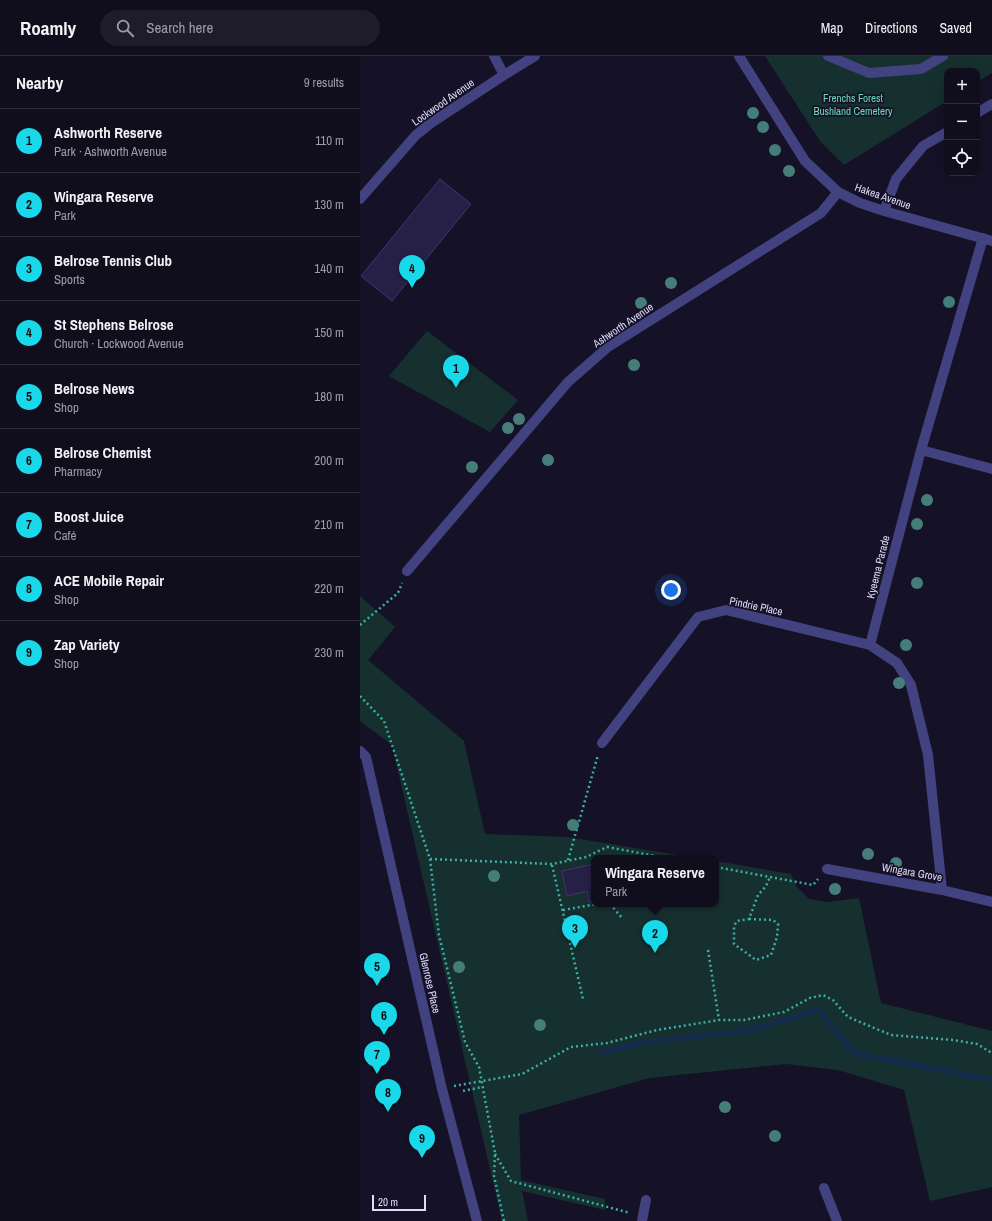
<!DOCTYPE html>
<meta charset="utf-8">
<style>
:root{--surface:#100e1d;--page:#1e1c2a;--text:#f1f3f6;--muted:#9c9ca4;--line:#302e3b;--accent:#19d8ea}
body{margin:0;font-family:"Archivo Narrow",sans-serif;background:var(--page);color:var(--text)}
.controls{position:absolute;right:12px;top:12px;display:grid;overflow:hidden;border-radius:8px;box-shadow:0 4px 16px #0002}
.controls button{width:36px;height:36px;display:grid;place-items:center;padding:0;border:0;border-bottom:1px solid var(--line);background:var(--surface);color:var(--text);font:20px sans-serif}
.scale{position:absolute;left:12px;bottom:10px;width:54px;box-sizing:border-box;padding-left:4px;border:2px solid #dfdbfc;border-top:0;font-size:11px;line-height:14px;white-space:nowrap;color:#dfdbfc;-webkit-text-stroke:3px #151227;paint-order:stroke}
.you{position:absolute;left:311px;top:534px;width:14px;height:14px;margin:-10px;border:3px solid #fff;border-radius:50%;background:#1a73e8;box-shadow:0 0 0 6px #1a73e833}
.badge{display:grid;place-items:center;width:26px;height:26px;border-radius:50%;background:var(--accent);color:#111;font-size:13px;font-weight:700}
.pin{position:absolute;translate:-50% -33px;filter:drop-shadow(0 1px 2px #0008)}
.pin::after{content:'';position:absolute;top:21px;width:14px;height:12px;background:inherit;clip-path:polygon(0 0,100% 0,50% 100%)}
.popup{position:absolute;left:231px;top:799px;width:128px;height:52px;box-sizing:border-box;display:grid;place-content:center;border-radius:8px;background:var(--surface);filter:drop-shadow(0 1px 3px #0005);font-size:13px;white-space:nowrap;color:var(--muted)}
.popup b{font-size:15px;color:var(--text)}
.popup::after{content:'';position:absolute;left:50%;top:100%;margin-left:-8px;border:8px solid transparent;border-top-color:var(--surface)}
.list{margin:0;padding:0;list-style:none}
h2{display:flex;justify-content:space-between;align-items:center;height:52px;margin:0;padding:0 16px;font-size:17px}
h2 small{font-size:13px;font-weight:400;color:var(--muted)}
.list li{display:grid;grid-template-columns:26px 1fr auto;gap:12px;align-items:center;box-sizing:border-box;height:64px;padding:0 16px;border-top:1px solid var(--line)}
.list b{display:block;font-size:15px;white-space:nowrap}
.list p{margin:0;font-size:13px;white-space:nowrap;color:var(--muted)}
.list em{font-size:13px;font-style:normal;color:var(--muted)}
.icon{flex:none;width:22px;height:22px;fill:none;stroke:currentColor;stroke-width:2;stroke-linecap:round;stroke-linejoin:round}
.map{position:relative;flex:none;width:632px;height:1165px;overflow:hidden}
header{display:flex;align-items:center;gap:24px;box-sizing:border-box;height:56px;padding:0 20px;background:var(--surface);border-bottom:1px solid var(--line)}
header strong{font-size:19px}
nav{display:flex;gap:22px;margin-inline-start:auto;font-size:14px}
.search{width:280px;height:36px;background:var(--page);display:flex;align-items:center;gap:10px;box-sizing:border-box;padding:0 14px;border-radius:22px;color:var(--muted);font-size:15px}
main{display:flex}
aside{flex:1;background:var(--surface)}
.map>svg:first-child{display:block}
.green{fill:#16302f}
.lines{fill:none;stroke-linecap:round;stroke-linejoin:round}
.stream{stroke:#162c4d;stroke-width:5.5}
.building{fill:#272046;stroke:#3f3470}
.path{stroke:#3cafa7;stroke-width:2.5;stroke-dasharray:2 3;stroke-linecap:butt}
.minor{stroke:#434281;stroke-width:10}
.tree{fill:#457e78}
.labels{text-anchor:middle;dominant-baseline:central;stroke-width:3.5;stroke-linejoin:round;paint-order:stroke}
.park-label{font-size:11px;fill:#6dd6ba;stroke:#151227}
.street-label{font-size:11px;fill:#dfdbfc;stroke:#151227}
</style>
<header>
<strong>Roamly</strong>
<div class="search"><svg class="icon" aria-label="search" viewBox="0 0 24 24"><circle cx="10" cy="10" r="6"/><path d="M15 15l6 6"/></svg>Search here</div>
<nav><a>Map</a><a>Directions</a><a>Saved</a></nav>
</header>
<main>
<aside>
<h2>Nearby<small>9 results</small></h2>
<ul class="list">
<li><span class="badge">1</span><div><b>Ashworth Reserve</b><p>Park · Ashworth Avenue</p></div><em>110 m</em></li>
<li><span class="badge">2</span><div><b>Wingara Reserve</b><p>Park</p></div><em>130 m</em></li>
<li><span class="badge">3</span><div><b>Belrose Tennis Club</b><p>Sports</p></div><em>140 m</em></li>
<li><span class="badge">4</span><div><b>St Stephens Belrose</b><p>Church · Lockwood Avenue</p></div><em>150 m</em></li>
<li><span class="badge">5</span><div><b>Belrose News</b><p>Shop</p></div><em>180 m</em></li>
<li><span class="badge">6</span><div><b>Belrose Chemist</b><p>Pharmacy</p></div><em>200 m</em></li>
<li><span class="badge">7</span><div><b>Boost Juice</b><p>Café</p></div><em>210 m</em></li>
<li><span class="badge">8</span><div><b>ACE Mobile Repair</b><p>Shop</p></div><em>220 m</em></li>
<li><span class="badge">9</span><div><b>Zap Variety</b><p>Shop</p></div><em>230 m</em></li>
</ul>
</aside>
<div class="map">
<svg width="632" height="1165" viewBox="0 0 632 1165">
<rect width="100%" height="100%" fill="#151227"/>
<path class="green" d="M405,0H632V17L617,26V15H587V45L484,109L460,85Z
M67,275L158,344L130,376L29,320Z
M0,540L35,571L8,604L104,685L125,778L208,781L336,802H234V848H356V805L431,818L436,830L449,843L468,846L499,842L521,947L632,975V1131L570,1145L544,1034L478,1014L426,1008L289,1022L159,1059L161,1124L245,1143V1154L162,1135L168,1165H142L32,689L0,665Z"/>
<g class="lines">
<path class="stream" d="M241,997L285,986L390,974L459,954L494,997L632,1024"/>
</g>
<path class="building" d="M80,123L111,148L32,245L1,220Z
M234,808V845L229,846L227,835L207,840L202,815Z"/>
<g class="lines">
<path class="path" d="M0,569L38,537L42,527
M0,640L24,665L70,803L79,879L105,986L119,1011L135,1097L134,1120L144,1165
M70,803L192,808L226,801L247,791L307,802
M208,804L238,699
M192,809L223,943
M356,811L453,829L458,823
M250,848L263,863
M203,854L237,848
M389,863L413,864L418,868L417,881L411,899L396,904L374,888V870L377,865L389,863L398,839L406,830L410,821
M348,894L359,964
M94,1030L162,1018L211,991L247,987L297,974L359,964H384L424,956L450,942L463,939L473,944L488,961L531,979L593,984L617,988L632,997
M103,1035L122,1031
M135,1098L151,1125L270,1157"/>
<path class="minor" d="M134,0L144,19
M379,0L445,105L478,136L500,147L524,155L632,185
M468,0L509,17L561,13L583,0
M617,57L632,48
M0,143L56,79L71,67L144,19L175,0
M524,155L536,123L563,90L587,76
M561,394L632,413
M47,515L208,326L248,291L461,157L478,136
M242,687L338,561L366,554L510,589
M0,695L6,701L82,1033L117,1165
M467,813L582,834L632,846
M582,834L568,699L551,629L537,607L510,589L561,394L623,182
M464,1132L477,1165
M282,1165L286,1144"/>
</g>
<g class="tree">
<circle cx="393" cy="57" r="6"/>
<circle cx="403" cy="71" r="6"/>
<circle cx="415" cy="94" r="6"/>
<circle cx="429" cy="115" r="6"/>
<circle cx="311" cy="227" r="6"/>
<circle cx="589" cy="246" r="6"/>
<circle cx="281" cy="247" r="6"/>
<circle cx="274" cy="309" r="6"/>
<circle cx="159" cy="363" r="6"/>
<circle cx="148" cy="372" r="6"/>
<circle cx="188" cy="404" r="6"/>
<circle cx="112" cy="411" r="6"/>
<circle cx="567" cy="444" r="6"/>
<circle cx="557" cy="468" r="6"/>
<circle cx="557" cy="527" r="6"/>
<circle cx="546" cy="589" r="6"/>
<circle cx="539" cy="627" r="6"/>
<circle cx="213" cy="769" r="6"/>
<circle cx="508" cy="798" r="6"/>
<circle cx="536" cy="807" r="6"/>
<circle cx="134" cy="820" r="6"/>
<circle cx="475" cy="833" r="6"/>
<circle cx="99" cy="911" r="6"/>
<circle cx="180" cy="969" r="6"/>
<circle cx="365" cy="1051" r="6"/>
<circle cx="415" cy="1080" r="6"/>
</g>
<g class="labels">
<g class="park-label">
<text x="493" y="42">Frenchs Forest<tspan x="493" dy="13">Bushland Cemetery</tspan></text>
</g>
<g class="street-label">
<text transform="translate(83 46) rotate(-35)">Lockwood Avenue</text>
<text transform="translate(523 140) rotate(19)">Hakea Avenue</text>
<text transform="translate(263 269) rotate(-34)">Ashworth Avenue</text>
<text transform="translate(518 511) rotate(-76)">Kyeema Parade</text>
<text transform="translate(396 550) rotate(12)">Pindrie Place</text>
<text transform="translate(552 816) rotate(10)">Wingara Grove</text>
<text transform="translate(70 927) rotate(77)">Glenrose Place</text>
</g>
</g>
</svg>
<div class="controls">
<button>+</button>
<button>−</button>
<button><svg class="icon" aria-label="locate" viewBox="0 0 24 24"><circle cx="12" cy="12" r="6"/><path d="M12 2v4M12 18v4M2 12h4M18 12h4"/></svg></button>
</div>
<div class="scale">20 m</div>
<div class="you"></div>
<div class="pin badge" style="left:96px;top:332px">1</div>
<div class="pin badge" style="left:295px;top:897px">2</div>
<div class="popup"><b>Wingara Reserve</b>Park</div>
<div class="pin badge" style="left:215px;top:892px">3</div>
<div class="pin badge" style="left:52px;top:232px">4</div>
<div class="pin badge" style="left:17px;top:930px">5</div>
<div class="pin badge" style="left:24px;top:979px">6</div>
<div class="pin badge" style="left:17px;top:1018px">7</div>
<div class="pin badge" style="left:28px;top:1056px">8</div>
<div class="pin badge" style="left:62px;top:1102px">9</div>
</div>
</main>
